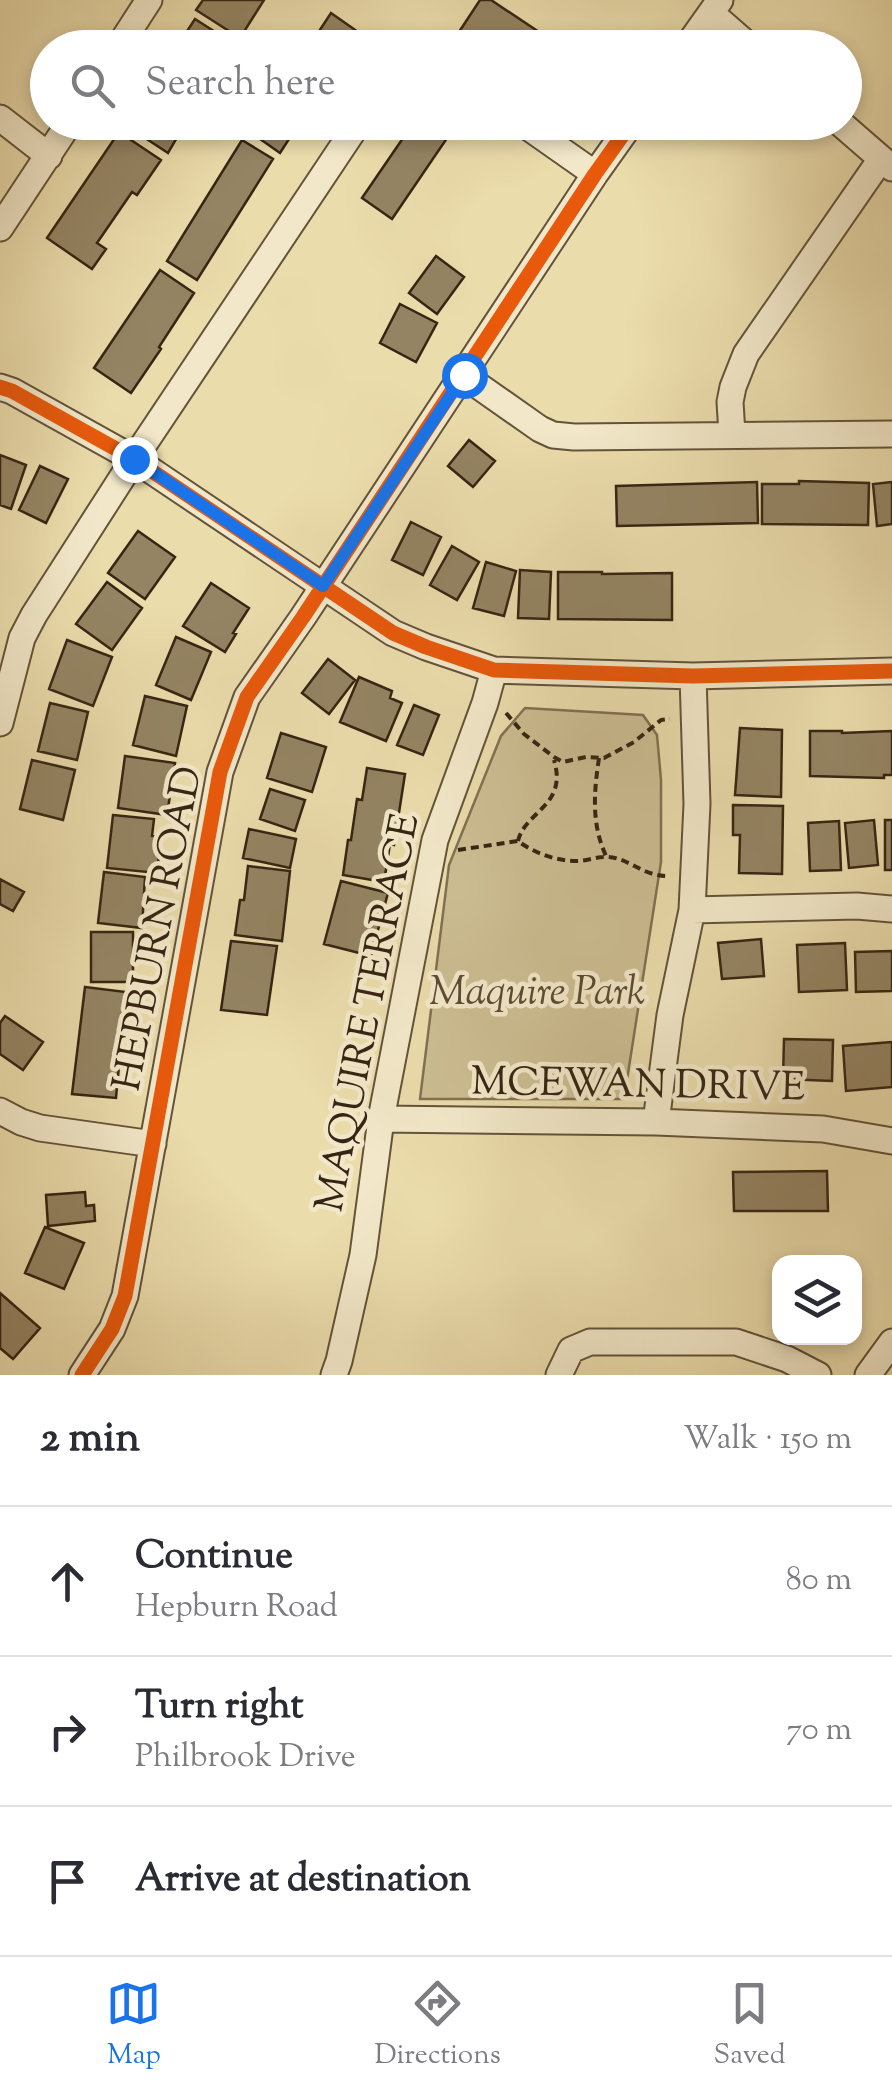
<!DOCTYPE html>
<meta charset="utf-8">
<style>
:root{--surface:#fff;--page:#f7f7f7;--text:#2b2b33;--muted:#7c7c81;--line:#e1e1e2;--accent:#1a73e8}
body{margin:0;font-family:"Sorts Mill Goudy",serif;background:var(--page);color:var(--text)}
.controls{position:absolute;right:30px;bottom:30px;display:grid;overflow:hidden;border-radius:20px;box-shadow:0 5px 15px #0003}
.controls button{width:90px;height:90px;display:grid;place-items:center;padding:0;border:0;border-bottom:2px solid var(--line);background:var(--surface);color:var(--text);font:50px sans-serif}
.stop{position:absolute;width:30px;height:30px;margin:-22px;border:8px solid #1a73e8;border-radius:50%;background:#fff}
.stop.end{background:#1a73e8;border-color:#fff;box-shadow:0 2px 10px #0008}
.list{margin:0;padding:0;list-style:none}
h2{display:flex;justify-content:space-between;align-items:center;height:130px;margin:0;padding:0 40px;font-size:42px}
h2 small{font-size:32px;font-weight:400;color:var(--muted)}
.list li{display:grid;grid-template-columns:65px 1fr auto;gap:30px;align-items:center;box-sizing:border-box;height:150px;padding:0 40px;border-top:2px solid var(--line)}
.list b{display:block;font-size:38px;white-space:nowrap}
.list p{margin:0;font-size:32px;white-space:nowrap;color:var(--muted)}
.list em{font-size:32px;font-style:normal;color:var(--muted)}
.icon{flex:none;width:55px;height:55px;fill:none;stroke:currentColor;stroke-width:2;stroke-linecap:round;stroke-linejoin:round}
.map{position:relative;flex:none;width:892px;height:1375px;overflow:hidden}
.search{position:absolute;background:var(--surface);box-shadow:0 5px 15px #0003;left:30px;right:30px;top:30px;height:110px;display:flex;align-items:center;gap:25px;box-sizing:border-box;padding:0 35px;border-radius:55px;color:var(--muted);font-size:38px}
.sheet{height:580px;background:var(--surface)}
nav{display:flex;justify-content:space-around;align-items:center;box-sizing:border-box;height:140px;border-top:2px solid var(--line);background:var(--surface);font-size:28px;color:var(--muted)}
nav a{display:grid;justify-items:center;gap:5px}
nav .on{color:var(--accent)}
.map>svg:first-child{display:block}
.green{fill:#ccbd92;stroke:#817152;stroke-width:2.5}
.building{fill:#948463;stroke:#362513;stroke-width:2.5}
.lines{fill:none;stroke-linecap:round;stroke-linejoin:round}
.minor-casing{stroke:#635339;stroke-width:29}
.path{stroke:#362513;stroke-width:4;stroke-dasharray:8 5;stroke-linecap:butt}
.minor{stroke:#f2e8c9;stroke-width:25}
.cycleway-casing{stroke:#f2e8c9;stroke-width:21}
.cycleway{stroke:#e8590c;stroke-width:15}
.route{stroke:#1a73e8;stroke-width:12}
.labels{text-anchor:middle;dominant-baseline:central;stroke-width:9;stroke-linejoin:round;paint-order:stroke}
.street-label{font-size:40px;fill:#362513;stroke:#f2e8c9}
.park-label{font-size:40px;font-style:italic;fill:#5c4b33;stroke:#f2e8c9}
</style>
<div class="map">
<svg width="892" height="1375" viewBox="0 0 892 1375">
<rect width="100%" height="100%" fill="#ebdcac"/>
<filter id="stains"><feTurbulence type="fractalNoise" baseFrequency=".002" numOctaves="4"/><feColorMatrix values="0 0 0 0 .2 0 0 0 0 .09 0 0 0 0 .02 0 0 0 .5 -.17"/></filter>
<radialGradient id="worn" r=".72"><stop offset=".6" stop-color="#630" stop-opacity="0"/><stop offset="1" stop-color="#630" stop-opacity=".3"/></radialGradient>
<path class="green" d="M525,708L643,715L657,735L661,780V862L624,1099H420L449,865L501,736Z"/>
<path class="building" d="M203,0H264L240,38L196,10Z
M480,0H491L563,48H483L459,32Z
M331,13L361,34L352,48H308Z
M195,19L237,46L236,48H176Z
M125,122H186L168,153L124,124Z
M256,122H300L280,153L250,132Z
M414,122H458L392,219L362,198Z
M119,132L161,160L137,195L132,192L97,243L106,249L92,269L47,238Z
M242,140L273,159L197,280L167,261Z
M436,256L464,277L437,314L409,293Z
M160,270L194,293L159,347L161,349L131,393L94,368Z
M400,304L437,323L416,362L380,343Z
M469,440L495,461L473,487L448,466Z
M0,455L26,465L11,509L0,505Z
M40,466L68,479L46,523L19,510Z
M799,481L869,483L868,525L762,524V484H799Z
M757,482L758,523L617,526L616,486Z
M892,482V524L877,526L873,484Z
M411,522L441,537L423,575L392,560Z
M138,531L175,557L145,599L108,573Z
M452,546L479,562L457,600L430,585Z
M486,562L516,571L504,616L473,608Z
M520,570L551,572L549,619L518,618Z
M558,572H602V574L672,573V620L558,619Z
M107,582L142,608L112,650L76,624Z
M211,583L249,608L233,633L236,634L225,652L183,626Z
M176,637L211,652L191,700L156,685Z
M67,640L112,657L93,706L49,689Z
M328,659L355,680L329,714L302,693Z
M359,677L392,691L390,698L402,703L386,741L340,722Z
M145,696L187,706L176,756L133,745Z
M50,703L88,712L77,760L38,751Z
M414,705L439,715L423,755L397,745Z
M740,728L782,730L781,797L735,795Z
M810,731H842V733L892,731V775H884V778L810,776Z
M281,733L326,747L312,792L267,778Z
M125,756L175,763L167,815L118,808Z
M32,760L75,770L63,820L20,809Z
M367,768L405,774L394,845L390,844L384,882L343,875L348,840H351L357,799L362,800Z
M270,789L305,800L295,831L260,819Z
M733,805L783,806L782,874L739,873L740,835H733Z
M113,815L154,819L152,836L161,837L157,873L107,868Z
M874,820L878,865L849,868L845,823Z
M885,820H892V870H885Z
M839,821L841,870L810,871L808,823Z
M249,829L296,839L290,868L243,858Z
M248,866L290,871L282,941L235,935L240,900H244Z
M104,872L145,877L142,928L98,923Z
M0,879L24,892L13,911L0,904Z
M341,881L388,893L371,956L324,944Z
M91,932H133V982H91Z
M761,939L764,976L722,979L718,943Z
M231,941L277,946L267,1015L221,1010Z
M845,943L847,990L799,992L797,945Z
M892,951V991L856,992L855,952Z
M85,987L126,992L116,1098L72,1094Z
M5,1016L43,1042L23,1070L0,1054V1023Z
M784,1039L833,1040L832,1081L783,1079Z
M892,1042V1087L846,1091L843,1046Z
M827,1171L828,1211H734L733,1172Z
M85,1192L86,1206L94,1205L95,1221L48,1226L46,1195Z
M45,1227L84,1243L64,1289L25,1273Z
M0,1293L40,1328L13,1359L0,1348Z"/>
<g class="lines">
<g class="minor-casing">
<path id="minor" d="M711,13L751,48
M118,48L149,0
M686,48L720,0
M0,118L49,156
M521,122L595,174
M839,122L892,168
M0,228L70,122
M463,375L540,429L553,435L574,437L892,434
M0,387L12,391L134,459L393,633L426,647L494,670L693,676L892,671
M732,434L730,402L733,387L746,354L881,159
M0,723L22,638L34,615L134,459L359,122
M692,910L857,906L892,909
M0,1111L21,1122L40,1128L153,1144
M381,1119L656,1122L823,1129L892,1141
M656,1122L670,1015L692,910L697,804L693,676
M82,1375L112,1329L125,1296L220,772L247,697L303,617L595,174L632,122
M334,1375L339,1361L363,1255L381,1119L435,840L485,703L494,670
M559,1375L571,1350L590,1342H736L787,1359L818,1375
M868,1375L892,1342"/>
</g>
<path class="path" d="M506,713L524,734L554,757L563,762L586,757L604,758L634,742L661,720L670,719
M599,758C594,792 591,823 606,856
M518,841C525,811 568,806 554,760
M458,850L518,841C534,853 556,861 577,861C588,861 598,856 608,857C629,858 642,876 668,876"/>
<use href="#minor" class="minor"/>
<g class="cycleway-casing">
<path id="cycleway" d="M0,387L12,391L134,459L393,633L426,647L494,670L693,676L892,671
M82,1375L112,1329L125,1296L220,772L247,697L303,617L595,174L632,122"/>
</g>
<use href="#cycleway" class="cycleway"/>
</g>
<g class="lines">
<path class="route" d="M134,459L323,586L464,375"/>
</g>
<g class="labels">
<g class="street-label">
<text transform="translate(160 929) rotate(-79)">HEPBURN ROAD</text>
<text transform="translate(370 1013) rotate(-79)">MAQUIRE TERRACE</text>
<text transform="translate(638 1087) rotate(1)">MCEWAN DRIVE</text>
</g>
<g class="park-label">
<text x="537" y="994">Maquire Park</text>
</g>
</g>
<rect width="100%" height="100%" filter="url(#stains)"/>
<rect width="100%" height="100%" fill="url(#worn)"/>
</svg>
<div class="controls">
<button><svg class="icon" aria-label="layers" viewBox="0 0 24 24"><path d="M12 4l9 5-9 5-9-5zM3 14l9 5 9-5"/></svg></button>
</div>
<div class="stop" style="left:464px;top:375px"></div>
<div class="stop end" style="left:134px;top:459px"></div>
<div class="search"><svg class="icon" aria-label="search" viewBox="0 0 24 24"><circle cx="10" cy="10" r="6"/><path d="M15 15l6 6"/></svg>Search here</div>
</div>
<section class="sheet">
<h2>2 min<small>Walk · 150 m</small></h2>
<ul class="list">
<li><svg class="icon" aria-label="ahead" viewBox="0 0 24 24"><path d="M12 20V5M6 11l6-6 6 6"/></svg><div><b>Continue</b><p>Hepburn Road</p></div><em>80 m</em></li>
<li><svg class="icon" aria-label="right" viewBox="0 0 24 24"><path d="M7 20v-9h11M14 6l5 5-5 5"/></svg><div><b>Turn right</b><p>Philbrook Drive</p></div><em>70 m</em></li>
<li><svg class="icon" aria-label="arrive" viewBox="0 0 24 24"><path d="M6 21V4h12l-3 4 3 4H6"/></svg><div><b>Arrive at destination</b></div></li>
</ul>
</section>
<nav>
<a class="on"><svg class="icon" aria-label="map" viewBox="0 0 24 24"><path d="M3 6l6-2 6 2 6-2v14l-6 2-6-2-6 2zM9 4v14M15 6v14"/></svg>Map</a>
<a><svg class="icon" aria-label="directions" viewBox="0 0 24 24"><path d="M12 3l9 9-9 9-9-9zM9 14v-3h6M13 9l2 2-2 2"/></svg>Directions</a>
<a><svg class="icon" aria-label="saved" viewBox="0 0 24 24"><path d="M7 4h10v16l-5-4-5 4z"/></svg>Saved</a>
</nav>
